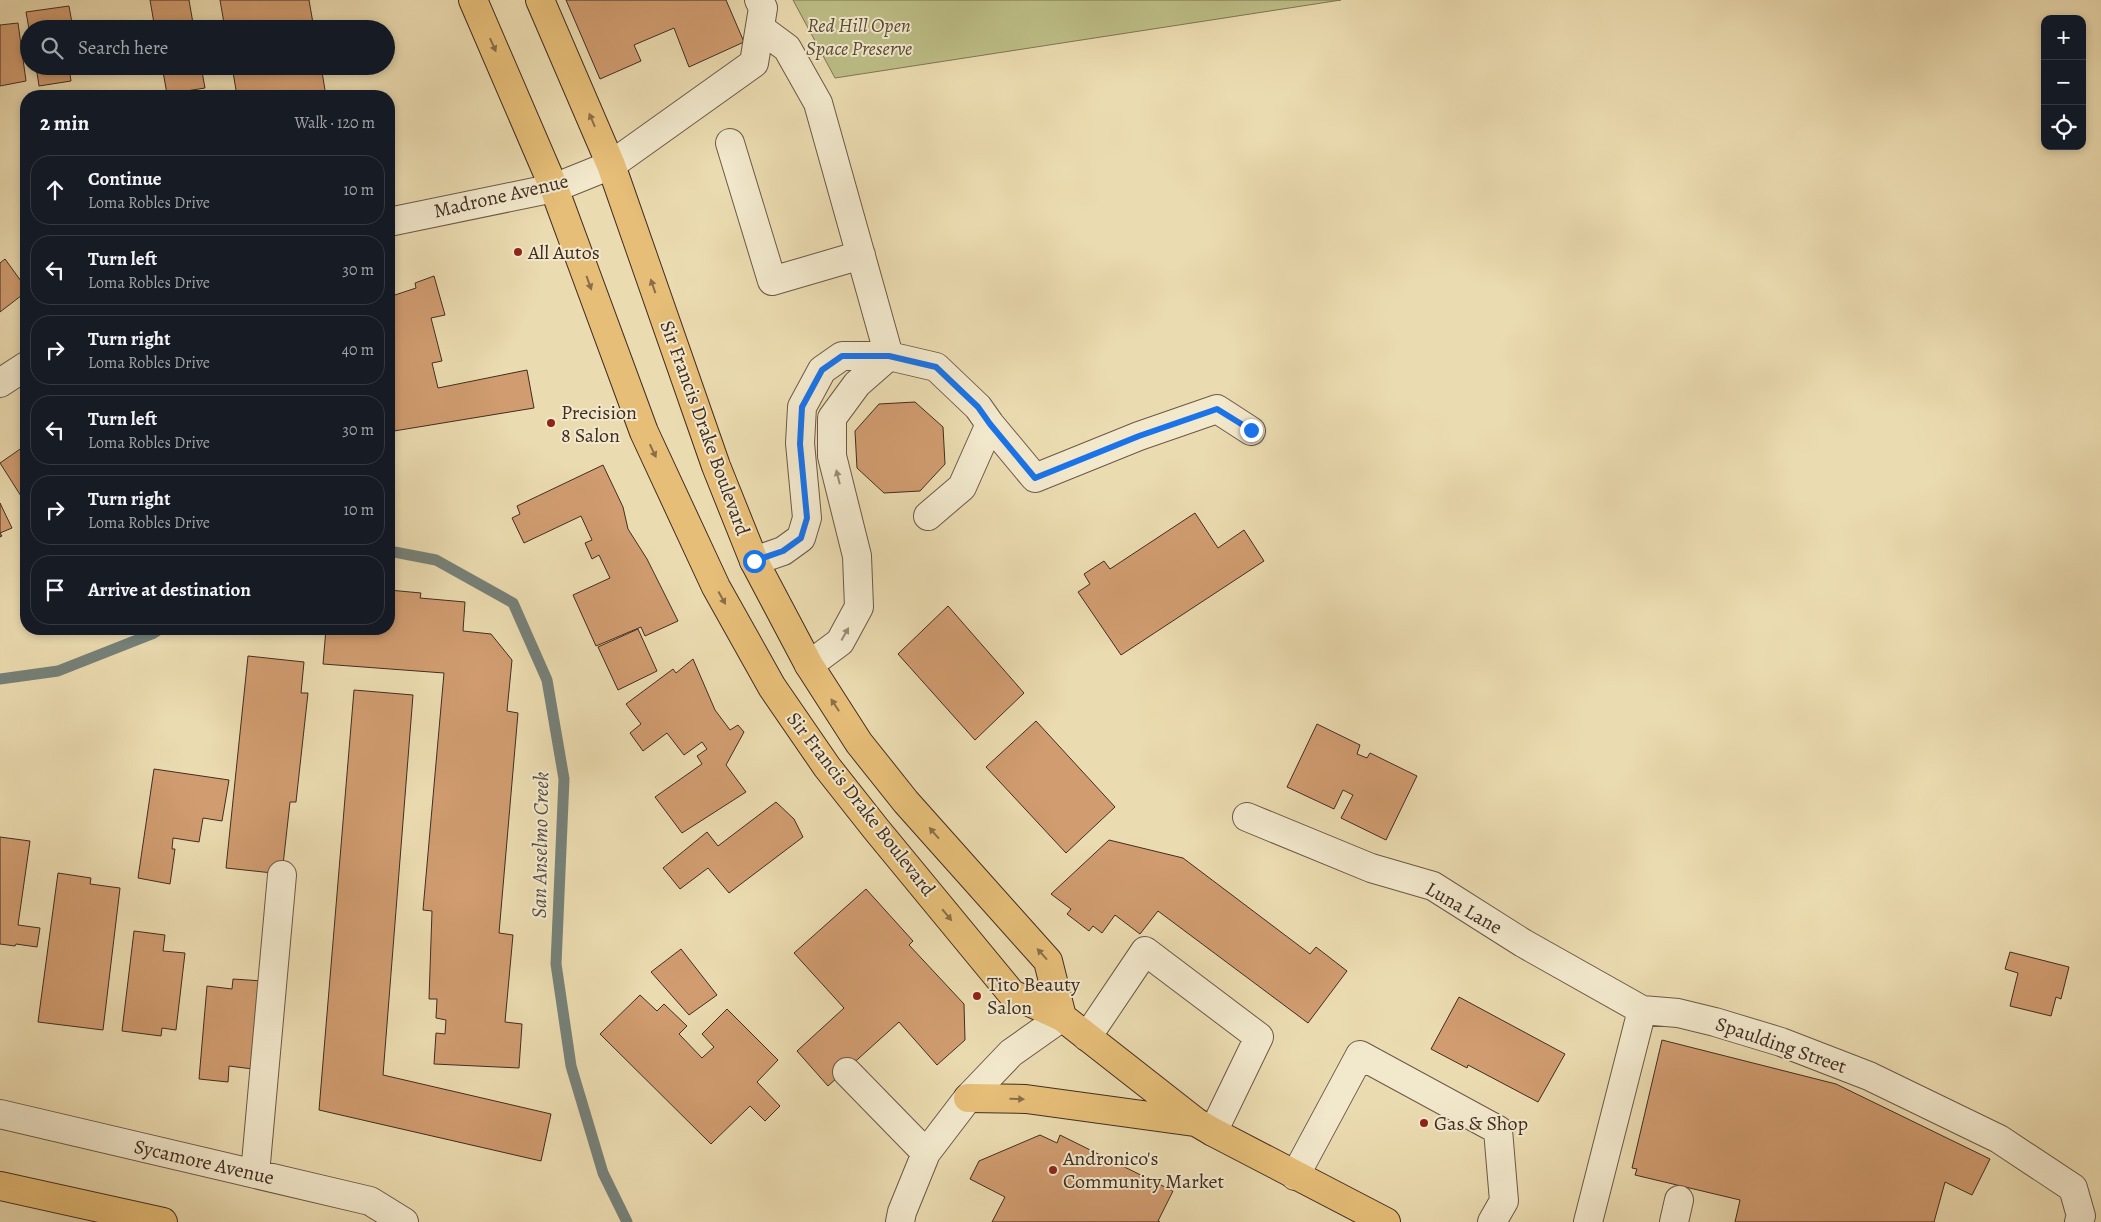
<!DOCTYPE html>
<meta charset="utf-8">
<style>
:root{--surface:#171b24;--page:#20242c;--text:#f1f3f6;--muted:#9ea1a6;--line:#363941}
body{margin:0;font-family:Alegreya,serif;background:var(--page);color:var(--text)}
.controls{position:absolute;right:15px;top:15px;display:grid;overflow:hidden;border-radius:10px;box-shadow:0 2px 8px #0003}
.controls button{width:45px;height:45px;display:grid;place-items:center;padding:0;border:0;border-bottom:1px solid var(--line);background:var(--surface);color:var(--text);font:25px sans-serif}
.stop{position:absolute;width:15px;height:15px;margin:-11px;border:4px solid #1a73e8;border-radius:50%;background:#fff}
.stop.end{background:#1a73e8;border-color:#fff;box-shadow:0 1px 5px #0008}
.list{margin:0;padding:0;list-style:none}
h2{display:flex;justify-content:space-between;align-items:center;height:65px;margin:0;padding:0 20px;font-size:21px}
h2 small{font-size:16px;font-weight:400;color:var(--muted)}
.list li{display:grid;grid-template-columns:32px 1fr auto;gap:15px;align-items:center;box-sizing:border-box;height:70px;margin:0 10px 10px;padding:0 10px;border:1px solid var(--line);border-radius:20px}
.list b{display:block;font-size:19px;white-space:nowrap}
.list p{margin:0;font-size:16px;white-space:nowrap;color:var(--muted)}
.list em{font-size:16px;font-style:normal;color:var(--muted)}
.icon{flex:none;width:28px;height:28px;fill:none;stroke:currentColor;stroke-width:2;stroke-linecap:round;stroke-linejoin:round}
.map{position:relative;flex:none;width:2101px;height:1222px;overflow:hidden}
.search{position:absolute;background:var(--surface);box-shadow:0 2px 8px #0003;left:20px;top:20px;width:375px;height:55px;display:flex;align-items:center;gap:12px;box-sizing:border-box;padding:0 18px;border-radius:28px;color:var(--muted);font-size:19px}
.panel{position:absolute;background:var(--surface);box-shadow:0 2px 8px #0003;left:20px;top:90px;width:375px;height:545px;border-radius:20px}
.map>svg:first-child{display:block}
.green{fill:#bdbe87;stroke:#7f7654}
.lines{fill:none;stroke-linecap:round;stroke-linejoin:round}
.stream{stroke:#768179;stroke-width:11}
.building{fill:#d09c70;stroke:#412d22}
.minor-casing{stroke:#6c5846;stroke-width:30}
.major-casing{stroke:#412d22;stroke-width:30}
.minor{stroke:#f2e8cc;stroke-width:28}
.major{stroke:#e6be78;stroke-width:28}
.oneway{fill:#8b6e49}
.oneway2{fill:#9a8a77}
.route{stroke:#1a73e8;stroke-width:6}
.poi-dot{fill:#8f2418;stroke:#f2e8cc;stroke-width:2}
.labels{text-anchor:middle;dominant-baseline:central;stroke-width:4;stroke-linejoin:round;paint-order:stroke}
.park-label{font-size:20px;font-style:italic;fill:#5a4a36;stroke:#f2e8cc}
.street-label{font-size:20px;fill:#412d22;stroke:#f2e8cc}
.poi-label{font-size:20px;fill:#412d22;stroke:#f2e8cc;text-anchor:start}
.water-label{font-size:21px;font-style:italic;fill:#575046;stroke:#f2e8cc}
</style>
<div class="map">
<svg width="2101" height="1222" viewBox="0 0 2101 1222">
<rect width="100%" height="100%" fill="#ebdbb0"/>
<filter id="stains"><feTurbulence type="fractalNoise" baseFrequency=".004" numOctaves="4"/><feColorMatrix values="0 0 0 0 .2 0 0 0 0 .09 0 0 0 0 .02 0 0 0 .5 -.17"/></filter>
<radialGradient id="worn" r=".72"><stop offset=".6" stop-color="#630" stop-opacity="0"/><stop offset="1" stop-color="#630" stop-opacity=".3"/></radialGradient>
<path class="green" d="M793,0H1341L835,78Z"/>
<g class="lines">
<path class="stream" d="M389,551L436,560L513,603L547,680L564,779L556,964L571,1066L603,1173L627,1222
M0,679L58,671L152,634L160,629"/>
</g>
<path class="building" d="M150,0H189L194,29H155Z
M220,0H309L314,29H225Z
M566,0H726L744,42L689,67L674,28L634,45L641,61L600,79Z
M69,6L72,23L84,21L86,29H29L26,12Z
M18,23L26,81L0,86V25Z
M36,66H79L80,72L70,74L71,81L39,86Z
M162,66H201L205,88L167,94Z
M232,66H321L326,96H237Z
M5,259L26,288V292L0,312V263Z
M434,276L445,315L431,318L442,361L432,363L438,388L527,370L534,408L394,431L389,408V297L416,288L415,283Z
M915,402L943,427L945,464L920,491L884,493L857,468L855,431L879,404Z
M26,445V504L0,463Z
M603,465L623,507L628,529L647,559L678,621L645,636L641,627L596,646L573,595L610,578L599,555L592,559L585,543L592,540L581,516L524,543L512,518L520,514L517,506Z
M0,503L12,528L0,533L2,536L0,537Z
M1195,513L1218,548L1244,530L1264,561L1121,655L1078,592L1090,584L1084,574L1104,561L1110,569Z
M389,590L421,593L420,598L465,602L463,631L491,634L512,660L507,711L518,713L499,933L513,935L505,1022L522,1024L519,1068L434,1064L436,1033L445,1034L446,1020L436,1018L437,999H429L432,911L423,910L444,673L323,664L326,629H389Z
M948,606L1024,693L975,740L898,654Z
M638,629L657,671L618,690L598,647Z
M248,656L304,662L301,693H308L296,802H290L282,874L226,868Z
M693,659L715,710L730,730L738,725L744,732L726,765L746,792L682,833L655,797L702,764L697,756L707,749L702,742L684,755L667,733L643,751L630,733L641,724L626,704L673,669L676,673Z
M354,690L413,695L383,1075L551,1114L541,1161L319,1110Z
M1036,721L1115,807L1066,853L986,767Z
M1317,724L1360,745L1357,754L1367,758L1370,753L1417,776L1386,840L1341,818L1353,795L1343,790L1334,809L1287,787Z
M154,769L229,780L222,821L203,818L199,842L173,838L172,849H175L170,884L138,878Z
M776,802L794,819L803,837L729,893L708,868L680,889L663,868L707,832L718,846Z
M0,837L30,841L18,925L40,928L37,947L16,944L15,946L0,944Z
M1109,840L1183,858L1310,954L1316,947L1347,971L1308,1023L1158,911L1140,934L1115,915L1102,933L1093,926L1089,931L1067,914L1071,909L1051,894Z
M58,873L91,878L90,884L120,888L103,1030L38,1022Z
M866,889L913,941L909,945L964,1004L965,1040L937,1065L899,1022L828,1086L797,1051L844,1008L794,953Z
M134,931L165,935L163,951L185,953L176,1030L162,1028L161,1036L122,1031Z
M681,949L717,995L689,1015L651,972Z
M2010,952L2069,967L2061,999L2056,997L2051,1016L2010,1006L2018,973L2005,969Z
M233,979L263,981L261,1070L229,1066L228,1082L199,1079L207,986L232,989Z
M640,995L657,1011L664,1004L687,1026L679,1034L702,1058L714,1047L702,1034L727,1009L778,1060L757,1082L780,1106L765,1121L750,1106L711,1144L600,1034Z
M1459,997L1565,1054L1538,1102L1468,1065L1467,1068L1431,1049Z
M1662,1040L1836,1084L1990,1159L1972,1195L1945,1182L1934,1222H1735L1740,1200L1635,1175L1637,1169L1632,1168Z
M1040,1135L1057,1143L1060,1135L1173,1191L1158,1221L1160,1222H992L1005,1197L970,1179L979,1161Z"/>
<g class="lines">
<g class="minor-casing">
<path id="minor" d="M760,28L787,48L818,103L889,356
M730,143L772,281L861,255
M389,222L554,188L611,165L754,63L763,8L759,0
M0,383L26,366
M928,516L962,487L990,424
M754,561L783,551L801,538L807,518L800,443L802,407L822,370L842,356H889L936,367L978,407L990,424L1035,478L1139,436L1217,409L1251,431
M809,665L840,642L859,607L857,556L832,456V418L857,384L889,356
M1247,817L1371,868L1433,886L1523,943L1642,1010L1678,1013L1715,1022L1781,1042L1869,1076L1999,1139L2073,1188L2081,1216L2079,1222
M1087,1037L1145,951L1259,1037L1213,1132
M847,1072L926,1153
M0,1114L370,1201L404,1222
M255,1174L282,875
M1295,1176L1360,1055L1498,1130L1504,1201L1492,1222
M900,1222L902,1212L926,1153L968,1098L1011,1053L1062,1017
M1588,1222L1642,1010
M1674,1222L1679,1200"/>
</g>
<g class="major-casing">
<path id="major" d="M473,0L554,188L644,432L716,587L772,687L827,767L876,829L1012,994L1062,1017L1196,1122L1213,1132L1386,1222
M540,0L611,165L716,466L754,561L809,665L859,743L906,802L1048,961L1062,1017
M968,1098L1026,1099L1194,1122
M0,1186L163,1222"/>
</g>
<use href="#minor" class="minor"/>
<use href="#major" class="major"/>
</g>
<defs><path id="oneway-solid" d="M-6-.8H1V-3.2L6.5 0L1 3.2V.8H-6Z" transform="scale(1.25)"/></defs>
<g class="oneway">
<use href="#oneway-solid" transform="translate(493 45) rotate(66)"/>
<use href="#oneway-solid" transform="translate(592 120) rotate(-113)"/>
<use href="#oneway-solid" transform="translate(589 283) rotate(70)"/>
<use href="#oneway-solid" transform="translate(653 286) rotate(-109)"/>
<use href="#oneway-solid" transform="translate(653 451) rotate(65)"/>
<use href="#oneway-solid" transform="translate(722 598) rotate(61)"/>
<use href="#oneway-solid" transform="translate(835 705) rotate(-123)"/>
<use href="#oneway-solid" transform="translate(934 833) rotate(-131)"/>
<use href="#oneway-solid" transform="translate(947 915) rotate(50)"/>
<use href="#oneway-solid" transform="translate(1042 954) rotate(-132)"/>
<use href="#oneway-solid" transform="translate(1017 1099) rotate(1)"/>
</g>
<g class="oneway2">
<use href="#oneway-solid" transform="translate(838 477) rotate(-104)"/>
<use href="#oneway-solid" transform="translate(845 634) rotate(-61)"/>
</g>
<g class="lines">
<path class="route" d="M754,561L783,551L801,538L807,518L800,444L802,407L822,370L842,356H889L936,367L978,407L990,424L1035,478L1139,436L1217,409L1251,430"/>
</g>
<g class="poi-dot">
<circle cx="518" cy="252" r="5"/>
<circle cx="551" cy="423" r="5"/>
<circle cx="977" cy="996" r="5"/>
<circle cx="1424" cy="1123" r="5"/>
<circle cx="1053" cy="1170" r="5"/>
</g>
<g class="labels">
<g class="park-label">
<text x="859" y="25">Red Hill Open<tspan x="859" dy="23">Space Preserve</tspan></text>
</g>
<g class="street-label">
<text transform="translate(501 196) rotate(-13)">Madrone Avenue</text>
<text transform="translate(705 428) rotate(70)">Sir Francis Drake Boulevard</text>
<text transform="translate(861 804) rotate(52)">Sir Francis Drake Boulevard</text>
<text transform="translate(1464 908) rotate(30)">Luna Lane</text>
<text transform="translate(1781 1045) rotate(19)">Spaulding Street</text>
<text transform="translate(204 1162) rotate(13)">Sycamore Avenue</text>
</g>
<g class="poi-label">
<text x="528" y="252">All Autos</text>
<text x="561" y="412">Precision<tspan x="561" dy="23">8 Salon</tspan></text>
<text x="987" y="984">Tito Beauty<tspan x="987" dy="23">Salon</tspan></text>
<text x="1434" y="1123">Gas &amp; Shop</text>
<text x="1063" y="1158">Andronico's<tspan x="1063" dy="23">Community Market</tspan></text>
</g>
<g class="water-label">
<text transform="translate(540 845) rotate(-89)">San Anselmo Creek</text>
</g>
</g>
<rect width="100%" height="100%" filter="url(#stains)"/>
<rect width="100%" height="100%" fill="url(#worn)"/>
</svg>
<div class="controls">
<button>+</button>
<button>−</button>
<button><svg class="icon" aria-label="locate" viewBox="0 0 24 24"><circle cx="12" cy="12" r="6"/><path d="M12 2v4M12 18v4M2 12h4M18 12h4"/></svg></button>
</div>
<div class="stop" style="left:754px;top:561px"></div>
<div class="stop end" style="left:1251px;top:430px"></div>
<div class="search"><svg class="icon" aria-label="search" viewBox="0 0 24 24"><circle cx="10" cy="10" r="6"/><path d="M15 15l6 6"/></svg>Search here</div>
<section class="panel">
<h2>2 min<small>Walk · 120 m</small></h2>
<ul class="list">
<li><svg class="icon" aria-label="ahead" viewBox="0 0 24 24"><path d="M12 20V5M6 11l6-6 6 6"/></svg><div><b>Continue</b><p>Loma Robles Drive</p></div><em>10 m</em></li>
<li><svg class="icon" aria-label="left" viewBox="0 0 24 24"><path d="M17 20v-9H6M10 6l-5 5 5 5"/></svg><div><b>Turn left</b><p>Loma Robles Drive</p></div><em>30 m</em></li>
<li><svg class="icon" aria-label="right" viewBox="0 0 24 24"><path d="M7 20v-9h11M14 6l5 5-5 5"/></svg><div><b>Turn right</b><p>Loma Robles Drive</p></div><em>40 m</em></li>
<li><svg class="icon" aria-label="left" viewBox="0 0 24 24"><path d="M17 20v-9H6M10 6l-5 5 5 5"/></svg><div><b>Turn left</b><p>Loma Robles Drive</p></div><em>30 m</em></li>
<li><svg class="icon" aria-label="right" viewBox="0 0 24 24"><path d="M7 20v-9h11M14 6l5 5-5 5"/></svg><div><b>Turn right</b><p>Loma Robles Drive</p></div><em>10 m</em></li>
<li><svg class="icon" aria-label="arrive" viewBox="0 0 24 24"><path d="M6 21V4h12l-3 4 3 4H6"/></svg><div><b>Arrive at destination</b></div></li>
</ul>
</section>
</div>
